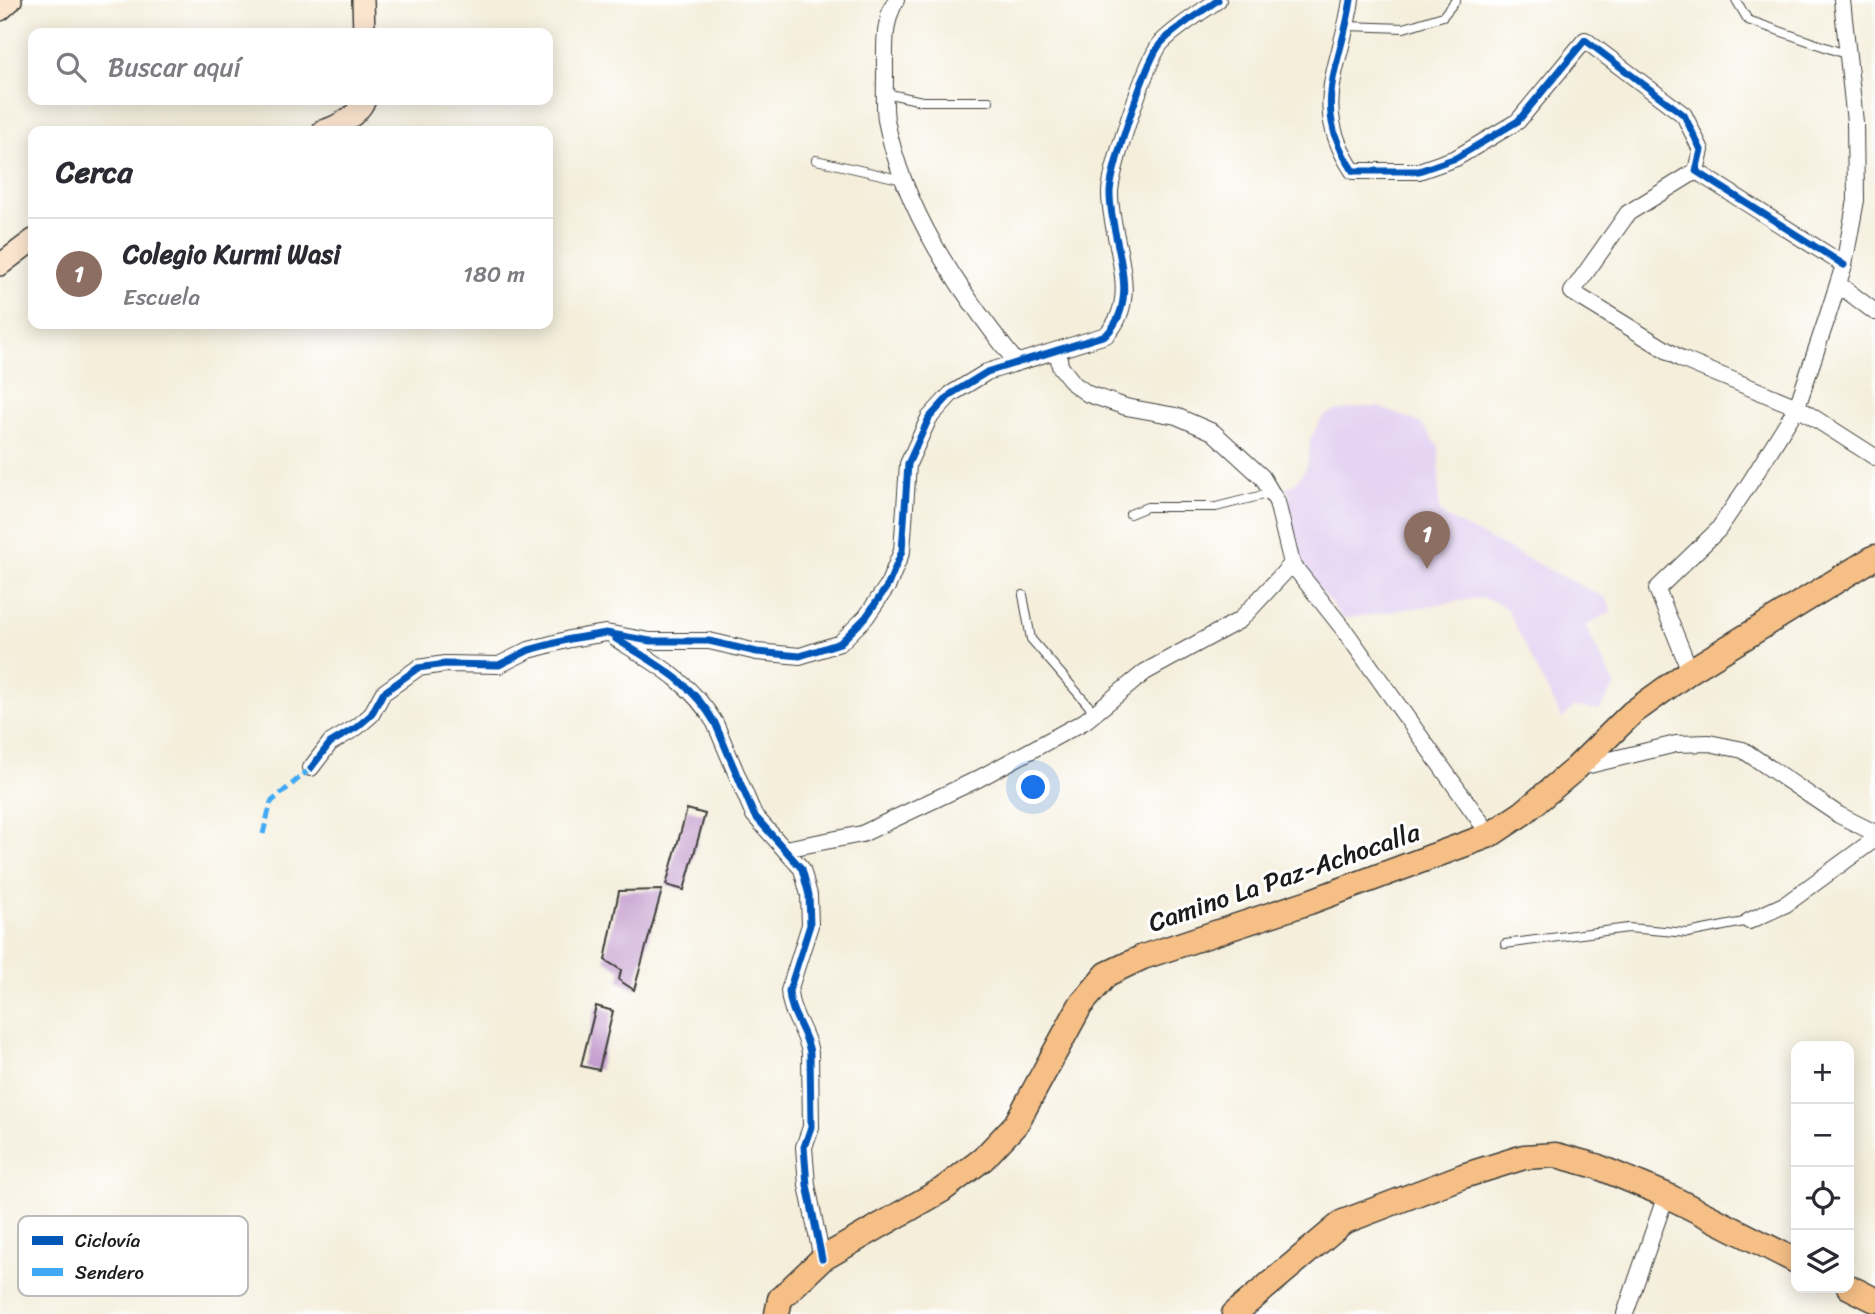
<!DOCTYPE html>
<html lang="es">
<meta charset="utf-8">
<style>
:root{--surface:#fff;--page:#f2f2f3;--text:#2b2b33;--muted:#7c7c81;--line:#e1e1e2;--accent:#d93025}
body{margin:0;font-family:Sriracha,sans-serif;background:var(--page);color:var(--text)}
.controls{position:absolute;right:21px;bottom:21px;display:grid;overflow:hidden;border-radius:14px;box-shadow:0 4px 18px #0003}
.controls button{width:63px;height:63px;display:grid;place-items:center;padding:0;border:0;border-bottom:2px solid var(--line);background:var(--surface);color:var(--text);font:35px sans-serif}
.you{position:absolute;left:1034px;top:788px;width:24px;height:24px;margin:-18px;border:5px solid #fff;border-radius:50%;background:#1a73e8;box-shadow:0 0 0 10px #1a73e833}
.badge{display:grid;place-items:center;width:46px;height:46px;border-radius:50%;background:var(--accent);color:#fff;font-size:23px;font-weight:700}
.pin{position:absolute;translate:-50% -58px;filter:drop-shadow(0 2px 4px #0008)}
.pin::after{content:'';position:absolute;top:37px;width:24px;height:21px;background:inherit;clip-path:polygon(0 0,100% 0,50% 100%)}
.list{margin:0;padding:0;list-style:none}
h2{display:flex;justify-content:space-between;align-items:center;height:91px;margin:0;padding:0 28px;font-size:30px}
h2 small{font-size:23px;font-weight:400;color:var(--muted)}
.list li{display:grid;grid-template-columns:46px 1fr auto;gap:21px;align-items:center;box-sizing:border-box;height:112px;padding:0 28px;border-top:2px solid var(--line)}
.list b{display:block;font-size:26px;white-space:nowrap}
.list p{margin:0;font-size:23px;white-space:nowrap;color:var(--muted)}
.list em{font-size:23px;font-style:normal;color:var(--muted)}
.icon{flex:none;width:38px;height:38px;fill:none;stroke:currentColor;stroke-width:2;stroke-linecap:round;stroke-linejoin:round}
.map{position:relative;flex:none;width:1875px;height:1314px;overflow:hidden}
.search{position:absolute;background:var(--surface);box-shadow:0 4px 18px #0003;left:28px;top:28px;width:525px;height:77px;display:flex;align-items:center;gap:18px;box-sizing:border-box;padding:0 24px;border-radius:14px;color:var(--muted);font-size:26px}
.panel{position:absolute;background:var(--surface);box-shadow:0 4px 18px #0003;left:28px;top:126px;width:525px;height:203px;border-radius:14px}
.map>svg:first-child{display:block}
.built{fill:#e4d3f2}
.building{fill:#c59fcf}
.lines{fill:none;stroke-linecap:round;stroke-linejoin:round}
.lane-casing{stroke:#3c3c39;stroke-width:10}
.street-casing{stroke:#3c3c39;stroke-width:18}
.secondary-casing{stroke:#3c3c39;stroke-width:24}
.primary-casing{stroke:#3c3c39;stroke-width:27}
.lane{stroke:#fff;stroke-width:8}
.street{stroke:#fff;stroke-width:16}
.secondary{stroke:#fbe5cf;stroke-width:21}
.primary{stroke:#f5bf86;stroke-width:24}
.quiet{stroke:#3fa9f5;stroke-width:5;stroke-dasharray:10 5;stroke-linecap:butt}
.cycleway-casing{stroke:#fff;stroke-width:11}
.cycleway{stroke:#0057b8;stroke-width:7}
.labels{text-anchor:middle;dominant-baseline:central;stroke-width:6;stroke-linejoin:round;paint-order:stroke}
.street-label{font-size:26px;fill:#1c1c1c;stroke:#fff}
.key{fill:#fff;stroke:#bbb;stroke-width:2}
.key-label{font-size:19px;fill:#1c1c1c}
</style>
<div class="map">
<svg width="1875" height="1314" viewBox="0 0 1875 1314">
<rect width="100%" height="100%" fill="#fff"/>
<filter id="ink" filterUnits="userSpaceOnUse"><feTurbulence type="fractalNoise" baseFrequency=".0143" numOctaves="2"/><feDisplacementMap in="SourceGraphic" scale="14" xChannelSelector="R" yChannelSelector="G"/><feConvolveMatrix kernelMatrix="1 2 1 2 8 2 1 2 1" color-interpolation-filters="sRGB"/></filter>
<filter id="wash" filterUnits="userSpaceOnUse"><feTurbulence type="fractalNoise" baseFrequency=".00686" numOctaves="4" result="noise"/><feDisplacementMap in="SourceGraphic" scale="28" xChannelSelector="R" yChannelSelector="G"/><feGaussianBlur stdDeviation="1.57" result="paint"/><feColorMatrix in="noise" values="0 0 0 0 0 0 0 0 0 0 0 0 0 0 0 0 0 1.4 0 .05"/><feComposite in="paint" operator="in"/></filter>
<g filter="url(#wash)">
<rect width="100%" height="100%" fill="#f4eedb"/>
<path class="built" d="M1364,407H1379L1421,423L1439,447V509L1445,517L1606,598L1612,611L1585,626L1615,685L1600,710L1574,707L1562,719L1507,609L1496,602L1480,598L1343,619L1299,561L1283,504L1290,496L1285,488L1295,483L1307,467L1311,437L1323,417L1335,411Z"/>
<g id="blocks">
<path class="building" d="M687,809L705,814L684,890L666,885Z
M662,890L634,990L619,980L621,970L605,960L619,891Z
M596,1006L613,1011L599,1070L581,1066Z"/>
</g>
</g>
<g filter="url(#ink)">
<use href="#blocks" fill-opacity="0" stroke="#3c3c39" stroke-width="2"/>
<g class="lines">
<g class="lane-casing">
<path id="lane" d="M1736,0L1748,20L1848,55
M1347,26L1404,28L1443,16L1456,0
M885,93L922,101H989
M816,160L903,180
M1130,514L1147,507H1216L1267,494L1273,497
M1023,595L1031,639L1095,713
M1505,944L1628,928L1688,933L1749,921"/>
</g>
<g class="street-casing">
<path id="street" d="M896,0C883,23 885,46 885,72C885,88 884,105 886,120C904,212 959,290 1016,362
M1351,0C1341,68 1309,105 1353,171H1419L1456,158L1518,121L1585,40L1684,115L1701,150L1696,171L1844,265
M1696,171L1628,213L1572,292L1681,359L1797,407L1875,457
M1838,284L1875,312
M1058,351L1060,366L1074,384L1088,394L1126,407L1176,416L1213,432L1262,477L1277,502L1292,564L1345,631L1490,835
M615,638C655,663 690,681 715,723L754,815L802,869L809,895L810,925L789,991C790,1015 807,1031 810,1053L811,1127L804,1147L807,1185L822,1259
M1690,671L1657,589L1718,530L1751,481L1797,407L1826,321L1844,265L1856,200L1855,122L1842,0
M311,768L330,743L357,727L371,715L383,693L418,668L445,664L499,665L529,650L570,639L606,633L650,641H709L757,652L800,656L840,643L866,617L888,585L902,551L908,464L929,418L951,394L987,372L1106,335C1144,297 1109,238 1110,192C1111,169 1147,57 1162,42C1178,26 1200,13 1218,0
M1577,768L1676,744L1709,743L1743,750L1839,815L1875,833
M785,849L862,834L978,779L1085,721L1145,672L1240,620L1292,564
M1749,921L1786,904L1875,839
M1625,1314L1666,1195"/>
</g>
<g class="secondary-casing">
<path id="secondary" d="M363,0L364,33
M0,10L11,0
M323,131C341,125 356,117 365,100
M0,265L33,240"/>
</g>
<g class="primary-casing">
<path id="primary" d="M1849,1287L1875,1300
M777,1314L780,1299L822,1259L942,1190L983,1159L1016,1124L1080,1006L1107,974L1143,957L1309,902L1490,835L1523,813L1575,769L1632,713L1690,671L1875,557
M1234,1314L1343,1222L1463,1176L1524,1157L1556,1155L1596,1166L1666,1195L1796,1261"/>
</g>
<use href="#lane" class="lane"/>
<use href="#street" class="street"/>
<use href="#secondary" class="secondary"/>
<use href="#primary" class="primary"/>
<path class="quiet" d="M263,834L271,802L311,768"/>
<g class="cycleway-casing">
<path id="cycleway" d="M1351,0C1341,68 1309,105 1353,171H1419L1456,158L1518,121L1585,40L1684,115L1701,150L1696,171L1844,265
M616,639C656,664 690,680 715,723L754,815L802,869L809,895L810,925L789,991C790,1015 807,1031 810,1053L811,1127L804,1147L807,1185L822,1259
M311,768L330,743L357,727L371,715L383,693L418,668L445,664L499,665L529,650L570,639L606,633L650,641H709L757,652L800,656L840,643L866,617L888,585L902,551L908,464L929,418L951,394L987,372L1106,335C1144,297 1109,238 1110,192C1111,169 1147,57 1162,42C1178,26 1200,13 1218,0"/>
</g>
<use href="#cycleway" class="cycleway"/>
</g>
</g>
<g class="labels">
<g class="street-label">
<text transform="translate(1284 877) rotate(-19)">Camino La Paz-Achocalla</text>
</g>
</g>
<rect x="18" y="1216" width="230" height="80" rx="10" class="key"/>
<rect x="32" y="1236" width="31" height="9" fill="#0057b8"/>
<rect x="32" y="1268" width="31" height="8" fill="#3fa9f5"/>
<g class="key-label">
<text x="75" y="1247">Ciclovía</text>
<text x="75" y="1279">Sendero</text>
</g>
</svg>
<div class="controls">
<button>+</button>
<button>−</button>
<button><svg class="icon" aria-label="locate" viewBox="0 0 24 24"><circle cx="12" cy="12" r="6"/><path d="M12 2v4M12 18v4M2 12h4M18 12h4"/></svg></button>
<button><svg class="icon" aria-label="layers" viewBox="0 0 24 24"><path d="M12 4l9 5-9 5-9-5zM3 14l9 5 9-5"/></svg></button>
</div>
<div class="you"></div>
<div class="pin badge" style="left:1427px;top:569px;background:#8d6e63">1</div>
<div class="search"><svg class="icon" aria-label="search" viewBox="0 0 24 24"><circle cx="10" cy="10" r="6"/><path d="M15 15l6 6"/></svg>Buscar aquí</div>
<section class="panel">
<h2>Cerca<small></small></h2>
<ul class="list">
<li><span class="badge" style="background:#8d6e63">1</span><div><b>Colegio Kurmi Wasi</b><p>Escuela</p></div><em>180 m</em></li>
</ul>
</section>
</div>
